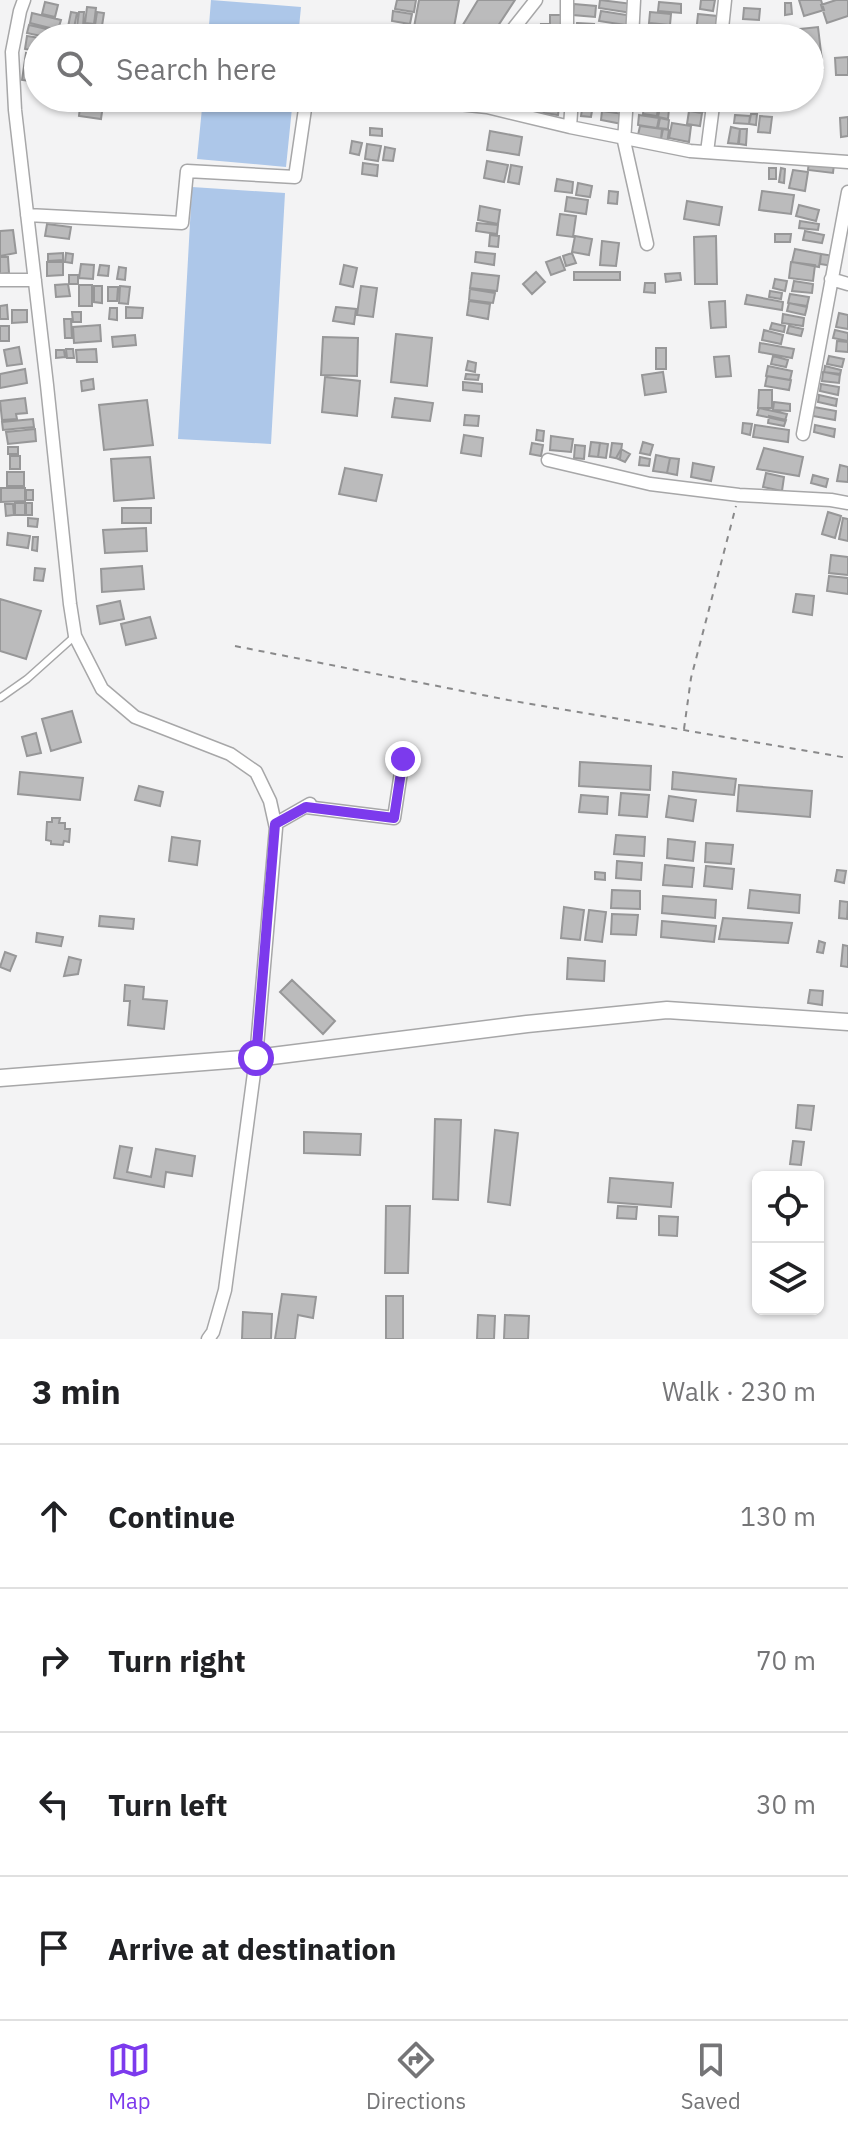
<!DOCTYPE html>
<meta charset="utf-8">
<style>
:root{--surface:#fff;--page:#f6f6f6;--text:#202124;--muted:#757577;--line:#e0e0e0;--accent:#7c3aed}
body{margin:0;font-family:"IBM Plex Sans",sans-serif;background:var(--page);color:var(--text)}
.controls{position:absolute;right:24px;bottom:24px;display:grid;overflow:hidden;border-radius:12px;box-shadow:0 2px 6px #0004}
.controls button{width:72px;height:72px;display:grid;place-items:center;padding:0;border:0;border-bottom:2px solid var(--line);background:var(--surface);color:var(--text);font:40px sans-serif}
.stop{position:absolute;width:24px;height:24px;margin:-18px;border:6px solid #7c3aed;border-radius:50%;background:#fff}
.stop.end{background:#7c3aed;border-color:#fff;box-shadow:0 2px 8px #0008}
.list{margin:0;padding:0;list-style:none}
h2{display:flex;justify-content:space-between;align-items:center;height:104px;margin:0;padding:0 32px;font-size:34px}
h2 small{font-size:26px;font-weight:400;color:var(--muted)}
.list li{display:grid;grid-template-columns:52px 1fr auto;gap:24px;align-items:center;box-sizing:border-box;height:144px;padding:0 32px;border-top:2px solid var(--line)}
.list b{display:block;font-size:30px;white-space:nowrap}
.list em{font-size:26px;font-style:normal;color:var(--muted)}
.icon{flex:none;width:44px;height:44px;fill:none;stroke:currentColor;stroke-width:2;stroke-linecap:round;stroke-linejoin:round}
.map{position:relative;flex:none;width:848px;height:1339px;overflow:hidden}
.search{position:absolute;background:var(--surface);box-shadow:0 2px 6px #0004;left:24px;right:24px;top:24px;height:88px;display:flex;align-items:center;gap:20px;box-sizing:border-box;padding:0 28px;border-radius:44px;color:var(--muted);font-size:30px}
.sheet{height:680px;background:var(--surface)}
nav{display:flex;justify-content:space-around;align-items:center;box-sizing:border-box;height:112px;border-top:2px solid var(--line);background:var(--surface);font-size:22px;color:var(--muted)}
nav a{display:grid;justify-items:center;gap:4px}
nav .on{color:var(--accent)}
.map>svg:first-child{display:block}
.water{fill:#adc7e9}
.building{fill:#bbbbbc;stroke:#979798;stroke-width:2}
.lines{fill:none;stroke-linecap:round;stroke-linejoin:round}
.service-casing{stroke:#a7a7a8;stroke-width:9}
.minor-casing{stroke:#a7a7a8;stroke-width:15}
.tertiary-casing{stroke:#a7a7a8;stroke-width:19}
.path{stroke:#89898a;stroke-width:2;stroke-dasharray:6 6;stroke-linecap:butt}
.service{stroke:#fff;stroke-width:6}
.minor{stroke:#fff;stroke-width:12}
.tertiary{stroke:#fff;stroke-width:16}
.route{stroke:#7c3aed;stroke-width:10}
</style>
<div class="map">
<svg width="848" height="1339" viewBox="0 0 848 1339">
<rect width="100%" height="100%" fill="#f3f3f4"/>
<path class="water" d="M211,0L301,7L298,38H208Z
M203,98H293L286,167L197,159Z
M192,187L285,193L271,444L178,439Z"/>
<path class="building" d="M397,0H416L414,12L395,9Z
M419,0H459L452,38H412Z
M478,0H515L490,38H477L461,28Z
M600,0L633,4L632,13L599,8Z
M701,0H715L713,11L700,9Z
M799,0H821L824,10L804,16Z
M836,0H848V16L827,23L821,5Z
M45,2L58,5L55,17L42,14Z
M659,2L681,4V13L658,11Z
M785,3H791L792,14L785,15Z
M574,4L596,6L595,17L573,15Z
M87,7L96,8L94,24L85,23Z
M744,8L760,9L759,20L743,19Z
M393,11L412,14L410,24L392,21Z
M601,11L633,16L632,26L599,21Z
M71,12L77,13L74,28L68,27Z
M79,12H84L83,27L77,26Z
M97,12L104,13L102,26L95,25Z
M650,12L671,14L670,25L649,23Z
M32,13L61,20L58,30L30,23Z
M698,14L717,16L715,35L696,33Z
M550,15H562V35H550Z
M577,23L594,24L593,34L576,33Z
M541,24H548L549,38H542Z
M29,25L73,35L72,38H50L27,33Z
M533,25H539V37H532Z
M526,27L527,38H517L516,28Z
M818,27L823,69L810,70V38H792L791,30Z
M597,28L623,31L622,38H596Z
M752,30L773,33L772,38H751Z
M77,31L88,33L87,38H76Z
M27,36L40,38H38V51L25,49Z
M26,53L38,55V82L22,80Z
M848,57V75H836L835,58Z
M49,98H68L67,104L48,102Z
M81,98H104L101,119L79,116Z
M492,98H514L513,107L491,103Z
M524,98L532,99L531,109L522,107Z
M547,98L566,99L565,106L546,104Z
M577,98H597L595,107L576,104Z
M599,98L616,99L614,112L597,110Z
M651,98H668L667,107L650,104Z
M534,100L545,101L544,112L532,110Z
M691,103L711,106L710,112L690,110Z
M545,105L559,107L558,115L544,113Z
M644,105L658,107L657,116L643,114Z
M660,107L669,109L668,119L658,117Z
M582,109L592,111L591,117L581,116Z
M602,111L624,114L622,124L601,120Z
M689,111L702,113L700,126L687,124Z
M751,114H757L756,125L749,124Z
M639,115L659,118L657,128L638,125Z
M735,115L750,116L749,124L734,123Z
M760,116L772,117L770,133L758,132Z
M848,117V136L841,137L840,118Z
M660,118L669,120L668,129L658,128Z
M672,123L691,126L689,142L669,138Z
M640,126L662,129L661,139L638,135Z
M731,127L740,129L738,144L728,143Z
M370,128L382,129V136L370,135Z
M663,129L669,130L667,144H660Z
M740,129H747L746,145L739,144Z
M490,131L522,137L519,155L487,150Z
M352,141L362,143L359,155L350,153Z
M367,144L381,146L378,161L365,159Z
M385,147L395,149L393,161L383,160Z
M487,161L508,165L504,182L484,178Z
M809,161L834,164L833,173L808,170Z
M363,163L378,165L377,176L362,174Z
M511,165L522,167L519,184L508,182Z
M769,168H776V179H769Z
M781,168L785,169L784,183L779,182Z
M793,170L808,172L805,191L789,188Z
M557,179L573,182L572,193L555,191Z
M578,183L592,186L590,197L576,195Z
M609,191L618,192L617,204L608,203Z
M762,191L794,195L791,214L759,210Z
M567,197L588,200L586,214L565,211Z
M687,201L722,207L719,225L684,219Z
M799,205L819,210L816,221L796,216Z
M480,206L500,210L498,224L478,220Z
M560,214L576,216L573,237L557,235Z
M800,221L819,224L818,230L799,228Z
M477,223L498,225L497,234L476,231Z
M47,224L71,227L69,239L45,236Z
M13,230L16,253L0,256V231Z
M805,231L824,235L822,243L803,240Z
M775,234H791L790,242H775Z
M490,235L499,236L498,247L489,246Z
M575,236L592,239L589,255L572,252Z
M716,236L717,284H695L694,237Z
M602,241L619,243L616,266L600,265Z
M795,249L821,254L819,267L792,262Z
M476,252L495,254L494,265L475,262Z
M63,253V260L48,261V254Z
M66,253L73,254L72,263L65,262Z
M572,253L576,263L566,266L563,256Z
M821,254L834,256L833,266L820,264Z
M0,257H8L9,273L0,274Z
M560,257L565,270L551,275L546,262Z
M47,262H63V275L47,276Z
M791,262L815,265L813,281L789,278Z
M81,264L94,265L93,279L79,278Z
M100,265L109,266L108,276L98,275Z
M344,265L357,268L353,287L340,284Z
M119,267L126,268L125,280L117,279Z
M536,272L545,282L532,294L523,284Z
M574,272H620V280H574Z
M472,273L499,276L497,291L470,288Z
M680,273L681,280L666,282L665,274Z
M69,275H78V284H69Z
M775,279L787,281L785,291L773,288Z
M794,281L813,284L812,293L792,291Z
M645,283H655V293L644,292Z
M68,284L70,296L56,297L55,285Z
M79,285H92V306H79Z
M94,286H102V303L94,302Z
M120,286L130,287L128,304L119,303Z
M361,286L377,288L373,317L357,315Z
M108,287H118L117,301H108Z
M470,289L495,293L493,303L469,300Z
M770,291L782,293L781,299L769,297Z
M790,294L809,297L807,306L788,303Z
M747,295L783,302L782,310L745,304Z
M469,301L490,304L488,319L467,315Z
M725,301L726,327L711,328L709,302Z
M789,303L807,307L805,315L787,311Z
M7,305L8,319H0V306Z
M126,307L143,308L142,318H126Z
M336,307L356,309L354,324L333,321Z
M110,308H117V320L109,319Z
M12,310H27V322L12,323Z
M72,312H81V322H73Z
M839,313L848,315V329L836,327Z
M783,314L804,318L803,326L782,323Z
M64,319H71L72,338H65Z
M772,323L785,326L784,332L770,329Z
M100,325L101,341L74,343L73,327Z
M0,326H9V341H0Z
M789,326L803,329L801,336L787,333Z
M764,330L783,335L781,344L762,340Z
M835,330L848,333V341L833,338Z
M396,334L432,338L427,386L391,382Z
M135,335L136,345L113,347L112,337Z
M323,337L358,338L357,376L321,375Z
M837,341L848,342V352L836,351Z
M760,343L794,349L792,358L759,352Z
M19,347L22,364L7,366L4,350Z
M656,348H666V369H656Z
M66,349H73L74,358H67Z
M96,349L97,362H77L76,350Z
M56,350H64L65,357L56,358Z
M729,356L731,376L716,377L714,357Z
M773,356L788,360L786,367L771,364Z
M829,356L844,359L842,367L827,364Z
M468,361L476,363L475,372L466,370Z
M768,366L792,371L790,380L766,376Z
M825,366L841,370L840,375L824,372Z
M25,369L27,383L0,388V374Z
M663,372L666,392L645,395L642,375Z
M823,372L840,374L839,383L822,381Z
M466,374L479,375L478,380L465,379Z
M767,376L791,380L789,390L765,386Z
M325,377L360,381L357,416L322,412Z
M93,379L94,389L82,391L81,381Z
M463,382L482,384V392L463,390Z
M821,384L839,387L838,395L820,391Z
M759,390H772V408H758Z
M819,395L837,399L836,406L818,402Z
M25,398L27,413L16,414L17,419L2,420L0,401Z
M395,398L433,403L430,421L392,417Z
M147,400L153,445L104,450L99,405Z
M774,402L790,404V411L773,410Z
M814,407L836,411L835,420L813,416Z
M759,408L787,414L785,421L757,415Z
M465,415L479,416L478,426L464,425Z
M769,416L786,420L784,426L768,423Z
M33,419L34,427L3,430L2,422Z
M743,423L752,424L750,435L742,433Z
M755,425L789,430L788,442L753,437Z
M815,425L835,429L834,437L814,432Z
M35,429L36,441L8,444L6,432Z
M537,430L544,431L543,441L536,440Z
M464,435L483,438L481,456L461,453Z
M551,436L573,439L571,452L550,450Z
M591,442L600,443L598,457L589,456Z
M643,442L653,445L650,455L640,453Z
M532,443L543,445L541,456L530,454Z
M600,443L608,444L606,458L598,457Z
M612,443L622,444L620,459L610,457Z
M575,445L585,446L584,459L574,458Z
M8,447H18V454H8Z
M764,448L803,457L799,476L757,469Z
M621,449L630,454L625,462L616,458Z
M656,455L670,458L667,473L653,471Z
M10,456H20V469H10Z
M150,457L154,498L114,501L111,459Z
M640,457L650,459L649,466L639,465Z
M670,458L679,459L677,475L667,473Z
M693,463L714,467L711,481L691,477Z
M840,465L848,467V482L837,481Z
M345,468L382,475L376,501L339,494Z
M7,472H24V486H7Z
M766,473L784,477L782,491L763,487Z
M813,475L828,479L826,487L811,483Z
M1,488H25V501L1,502Z
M26,490H33V500H26Z
M15,503H25V515H15Z
M26,503H32V515H26Z
M5,504H13L14,515L6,516Z
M122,508H151V523H122Z
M828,512L841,516L835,538L822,534Z
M28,518L38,519L37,527L28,526Z
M843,518L848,519V541L839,539Z
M146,528L147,551L105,553L103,530Z
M8,533L30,536L28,548L7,545Z
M33,537H38L37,551L32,550Z
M831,555L848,557V575L829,573Z
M142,566L144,589L102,592L101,569Z
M35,568L45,569L43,581L34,580Z
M829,576L848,578V594L827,591Z
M796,594L814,596L812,615L793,612Z
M0,599L41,611L26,659L0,651Z
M120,601L124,619L100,624L97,606Z
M150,617L156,638L126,645L121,624Z
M72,711L81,742L51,751L42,719Z
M36,733L41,753L27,756L22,737Z
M580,762L651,766L650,790L579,786Z
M20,772L83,778L80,800L18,794Z
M673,772L736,779L734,795L672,789Z
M739,785L812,791L810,817L737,811Z
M139,786L163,792L160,806L135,800Z
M621,793L649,795L647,817L619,815Z
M581,795L608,797L607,814L579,812Z
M669,796L696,800L693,821L666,817Z
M52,818H60L59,823H65V829H70L69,842L64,841L63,845L51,844V841L46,840L47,822H52Z
M616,835L645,837L644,856L614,854Z
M172,837L200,841L197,865L169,861Z
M668,839L695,842L693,861L667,858Z
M706,843L733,845L731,864L705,862Z
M617,861L642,863L641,880L616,878Z
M665,865L694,868L692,887L663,885Z
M706,866L734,869L732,889L704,886Z
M837,870L846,871L844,883L835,881Z
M595,872L605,873V880L595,879Z
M612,890L640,891V909L611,908Z
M750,890L800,895L799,913L748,908Z
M663,896L716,900L715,918L662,913Z
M840,901L848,902L847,919L839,918Z
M564,907L584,910L580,940L561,938Z
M589,910L606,912L602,942L585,940Z
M612,914L638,915L636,935L611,934Z
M100,916L134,919L133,929L99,926Z
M723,918L792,923L788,943L719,939Z
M662,921L716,926L714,942L661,937Z
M37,933L63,937L61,946L36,942Z
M819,941L825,943L823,953L817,952Z
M843,945L848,946V967L841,966Z
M5,952L16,956L10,971L0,967Z
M69,957L81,960L78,974L64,976Z
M568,958L605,961L604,981L567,979Z
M292,980L335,1021L323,1034L280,992Z
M125,985L144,987L143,999L167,1001L164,1029L128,1025L130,1001H124Z
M810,990L823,991L822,1005L808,1003Z
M798,1105L814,1106L811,1130L796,1128Z
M435,1119L461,1120L458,1200L433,1199Z
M495,1130L518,1133L510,1205L488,1202Z
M304,1132L361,1134L360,1155L304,1153Z
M793,1141L804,1142L801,1165L790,1164Z
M120,1146L132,1148L127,1172L151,1177L156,1149L195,1156L192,1176L166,1172L164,1187L114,1178Z
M610,1178L673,1183L671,1207L608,1202Z
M386,1206H410L408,1273H385Z
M618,1206L637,1207L636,1219L617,1218Z
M659,1216L678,1217L677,1236L659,1235Z
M282,1294L316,1297L313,1318L298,1315L295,1339H275Z
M386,1296H403V1339H386Z
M243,1312L272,1314L271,1339H242Z
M478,1315L495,1316L494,1339H477Z
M505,1315L529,1316L528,1339H504Z"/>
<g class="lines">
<g class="service-casing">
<path id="service" d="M0,698L27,679L75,636"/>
</g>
<g class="minor-casing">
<path id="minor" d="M24,0L20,11L12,52L15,110L47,385L70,604L75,636L102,689L135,717L230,754L256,772L270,801L276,828L256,1058L225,1290L213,1332L208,1339
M506,38L536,0
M567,38V0
M632,38L634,0
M721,38L725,0
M402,98L487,107L570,127L690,151L848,162
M627,98L624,141L647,244
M570,127L572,98
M707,152L714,98
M27,215L182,223L187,171L295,177L305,109L313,98
M831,279L848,284
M0,280H35
M803,434L848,192
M548,460L650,484L739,495L831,500L848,503
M306,807L394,818L403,759
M275,824L310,804"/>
</g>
<g class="tertiary-casing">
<path id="tertiary" d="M0,1078L256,1058L527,1024L667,1010L848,1022"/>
</g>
<path class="path" d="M235,646L508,700L848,758
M684,729L691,678L736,506"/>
<use href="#service" class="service"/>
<use href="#minor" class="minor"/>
<use href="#tertiary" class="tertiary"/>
</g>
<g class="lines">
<path class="route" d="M256,1058L275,824L306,807L394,818L403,759"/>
</g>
</svg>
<div class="controls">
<button><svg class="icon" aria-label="locate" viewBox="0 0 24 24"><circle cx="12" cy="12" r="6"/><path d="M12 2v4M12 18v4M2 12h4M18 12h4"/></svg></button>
<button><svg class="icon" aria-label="layers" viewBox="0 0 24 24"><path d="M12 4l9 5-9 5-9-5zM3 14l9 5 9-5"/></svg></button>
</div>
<div class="stop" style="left:256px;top:1058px"></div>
<div class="stop end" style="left:403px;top:759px"></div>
<div class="search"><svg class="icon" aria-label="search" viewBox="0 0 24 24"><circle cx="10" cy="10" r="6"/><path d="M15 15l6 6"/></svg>Search here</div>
</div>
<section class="sheet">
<h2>3 min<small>Walk · 230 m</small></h2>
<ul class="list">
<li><svg class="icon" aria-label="ahead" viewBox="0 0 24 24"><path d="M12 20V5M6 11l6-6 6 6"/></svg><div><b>Continue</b></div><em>130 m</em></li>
<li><svg class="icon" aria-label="right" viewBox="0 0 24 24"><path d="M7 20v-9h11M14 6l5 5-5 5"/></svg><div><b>Turn right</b></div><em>70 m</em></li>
<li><svg class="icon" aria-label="left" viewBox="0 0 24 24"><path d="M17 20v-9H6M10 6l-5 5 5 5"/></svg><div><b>Turn left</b></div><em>30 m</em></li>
<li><svg class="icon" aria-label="arrive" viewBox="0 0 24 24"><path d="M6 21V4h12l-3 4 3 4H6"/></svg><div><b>Arrive at destination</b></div></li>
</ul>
</section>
<nav>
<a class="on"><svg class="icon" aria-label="map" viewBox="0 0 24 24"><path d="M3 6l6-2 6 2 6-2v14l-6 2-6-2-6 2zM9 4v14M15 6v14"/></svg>Map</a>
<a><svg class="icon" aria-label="directions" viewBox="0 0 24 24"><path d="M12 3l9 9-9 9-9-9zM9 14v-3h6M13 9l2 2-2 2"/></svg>Directions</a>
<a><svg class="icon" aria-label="saved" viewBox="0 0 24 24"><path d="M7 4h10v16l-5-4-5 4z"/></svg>Saved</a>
</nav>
